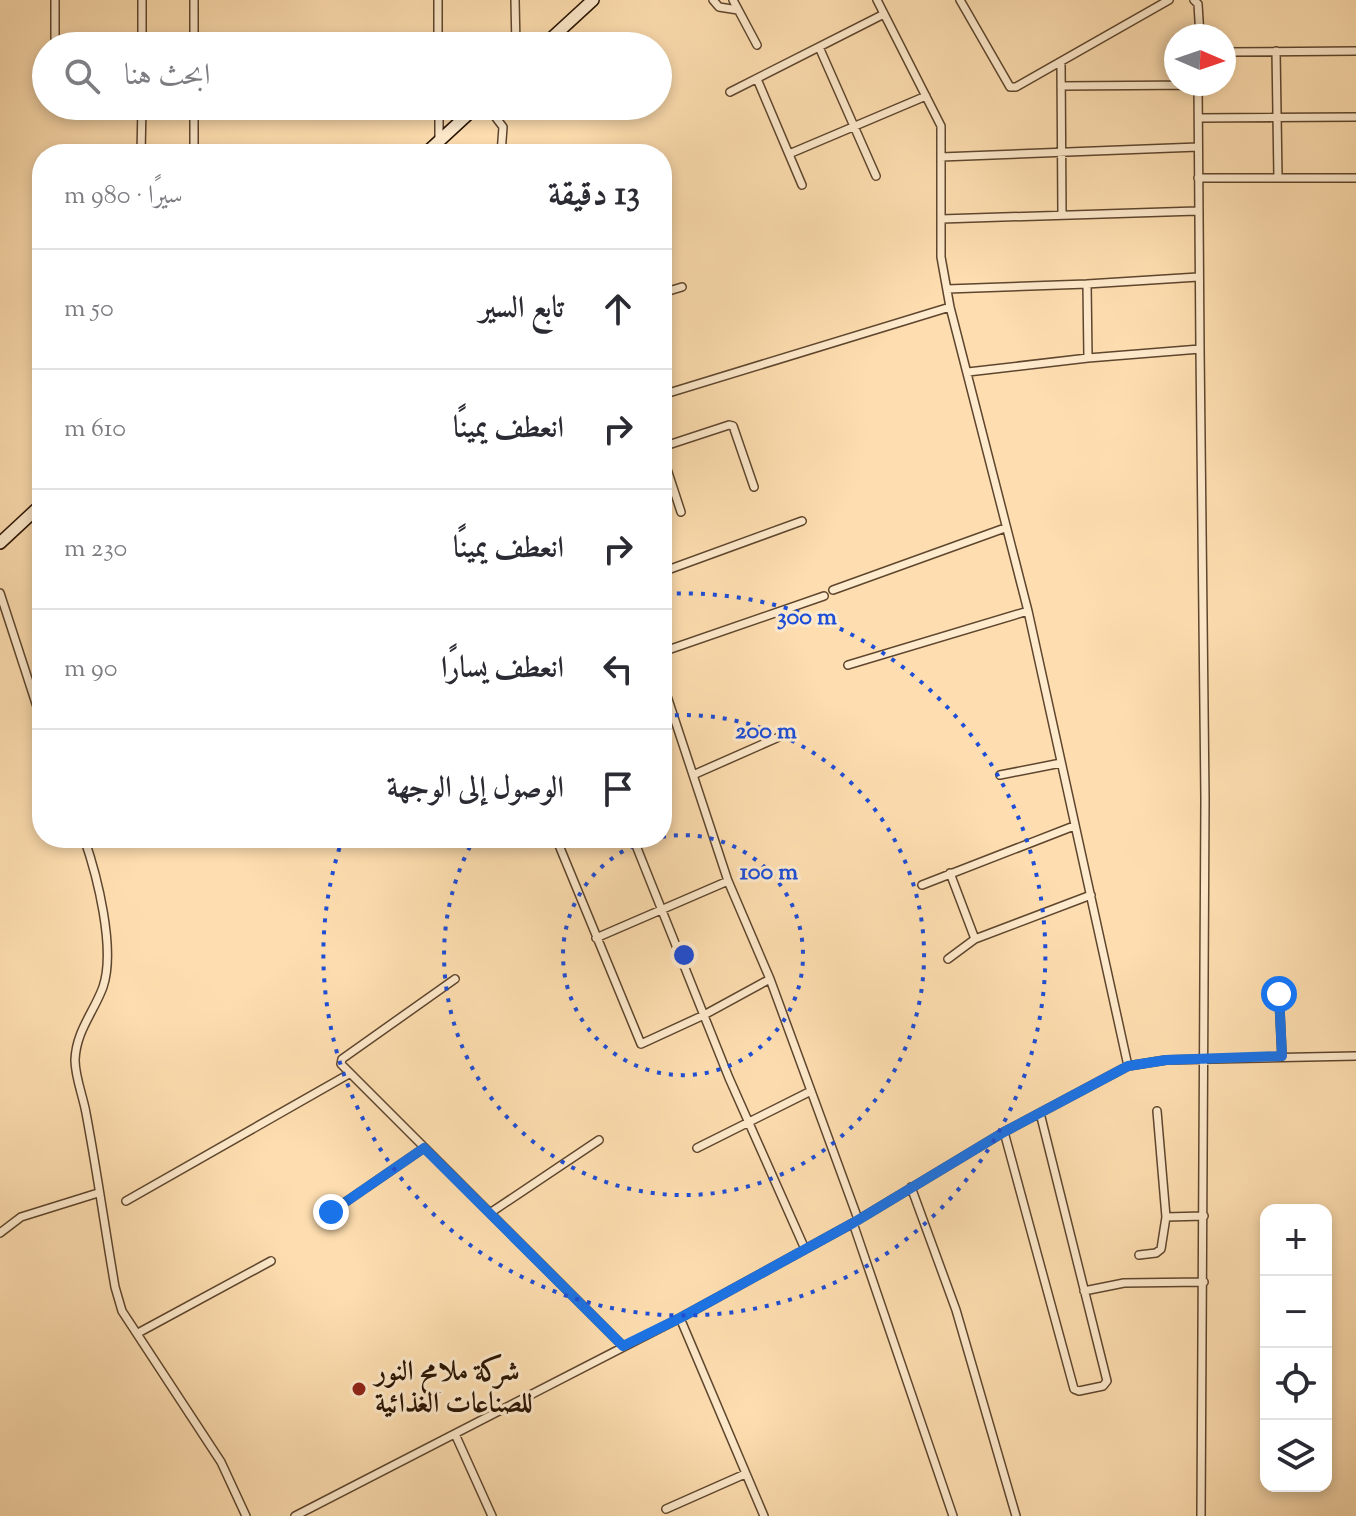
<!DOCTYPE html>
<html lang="ar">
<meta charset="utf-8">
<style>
:root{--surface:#fff;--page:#f7f7f7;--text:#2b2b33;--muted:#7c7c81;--line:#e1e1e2}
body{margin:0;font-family:"Sorts Mill Goudy",Amiri,serif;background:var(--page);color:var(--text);direction:rtl}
.controls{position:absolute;right:24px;bottom:24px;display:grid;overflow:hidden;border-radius:16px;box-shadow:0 4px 12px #0003}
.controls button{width:72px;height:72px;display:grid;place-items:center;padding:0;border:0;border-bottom:2px solid var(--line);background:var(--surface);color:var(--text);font:40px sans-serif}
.compass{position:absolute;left:1164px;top:24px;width:72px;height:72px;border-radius:50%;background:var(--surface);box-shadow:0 4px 12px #0003;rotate:92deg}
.stop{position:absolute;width:24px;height:24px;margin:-18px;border:6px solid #1a73e8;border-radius:50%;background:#fff}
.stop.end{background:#1a73e8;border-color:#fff;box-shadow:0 2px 8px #0008}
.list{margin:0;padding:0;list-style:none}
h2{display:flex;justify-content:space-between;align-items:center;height:104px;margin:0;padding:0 32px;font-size:34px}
h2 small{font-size:26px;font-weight:400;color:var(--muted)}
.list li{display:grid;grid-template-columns:52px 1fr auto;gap:24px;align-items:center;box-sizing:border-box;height:120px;padding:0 32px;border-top:2px solid var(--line)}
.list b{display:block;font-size:30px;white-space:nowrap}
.list em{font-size:26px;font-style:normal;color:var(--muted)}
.icon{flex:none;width:44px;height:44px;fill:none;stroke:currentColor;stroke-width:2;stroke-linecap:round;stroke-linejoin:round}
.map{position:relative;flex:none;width:1356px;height:1516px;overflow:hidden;direction:ltr}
.search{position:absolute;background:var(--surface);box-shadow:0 4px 12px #0003;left:32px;top:32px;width:640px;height:88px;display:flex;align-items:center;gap:20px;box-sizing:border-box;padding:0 28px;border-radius:44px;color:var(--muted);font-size:30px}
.panel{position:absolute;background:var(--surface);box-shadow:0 4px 12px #0003;left:32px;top:144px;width:640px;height:704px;border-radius:32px;direction:rtl}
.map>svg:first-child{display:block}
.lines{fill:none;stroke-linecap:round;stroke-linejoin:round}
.street-casing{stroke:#5e462e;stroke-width:10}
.secondary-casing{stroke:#291302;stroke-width:14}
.street{stroke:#feeacc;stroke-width:7}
.secondary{stroke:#feeacc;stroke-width:11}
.route{stroke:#1a73e8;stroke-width:10}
.ring{fill:none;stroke:#1d4ed8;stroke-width:4;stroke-dasharray:4 8}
.poi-dot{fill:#8f2418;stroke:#feeacc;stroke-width:3}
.labels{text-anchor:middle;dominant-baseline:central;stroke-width:6;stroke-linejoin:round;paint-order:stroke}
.poi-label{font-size:28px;font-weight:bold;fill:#291302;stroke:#feeacc;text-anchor:start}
.centre{fill:#1d4ed8;stroke:#feeacc;stroke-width:4}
.ring-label{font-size:24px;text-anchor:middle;font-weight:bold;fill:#1d4ed8;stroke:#feeacc;stroke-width:6;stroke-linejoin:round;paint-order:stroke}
</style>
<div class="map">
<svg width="1356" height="1516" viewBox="0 0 1356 1516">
<rect width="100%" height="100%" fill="#fedeb0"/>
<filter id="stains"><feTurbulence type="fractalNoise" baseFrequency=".0025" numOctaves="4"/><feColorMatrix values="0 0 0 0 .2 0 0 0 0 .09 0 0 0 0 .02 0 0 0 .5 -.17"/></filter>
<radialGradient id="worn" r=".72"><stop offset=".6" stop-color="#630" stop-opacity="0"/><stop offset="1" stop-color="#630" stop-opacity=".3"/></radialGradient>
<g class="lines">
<g class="street-casing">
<path id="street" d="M55,0V38
M142,0V46
M194,0V46
M438,0V46
M515,0L516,46
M713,0L719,7L738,10
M733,0L757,45
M877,0L941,126V257L950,307L1028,611L1128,1066
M960,0L1010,87H1016L1169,0
M1194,0L1198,4L1200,36
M819,47L876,176
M1276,51L1278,178
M1224,52L1356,51
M1061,62L1062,215
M757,79L802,185
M1198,84L1200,349
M1061,86L1198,85
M730,92L884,14
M439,106V140
M487,106L503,127L501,154
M1199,118L1356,117
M141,154L142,106
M194,154V106
M789,154L926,96
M941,157L1198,147
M1198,178H1356
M941,219L1197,211
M1198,277L1087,284L1088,358L1200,349L1205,799L1201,1516
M947,289L1087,284
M662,293L682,287
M968,372L1088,358
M662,395L950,307
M662,447L729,425L733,426L754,487
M662,454L681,512
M662,572L802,521
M833,590L1005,528
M0,593L42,722
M662,652L824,596
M848,665L1028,611
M662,681L728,881L770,979L858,1219
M693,775L779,737
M1000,775L1061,763
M84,838C97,875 116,949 103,987C94,1012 76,1031 75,1060C75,1077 83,1096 86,1113C97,1171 105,1229 115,1287L122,1311L221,1462L246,1516
M556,838L641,1044L704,1015L770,979
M633,838L729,1078L805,1249
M950,873L975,939L1091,895
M922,885L1074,826
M596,938L728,881
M948,959L975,939
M455,979L342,1059L341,1064L623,1346
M1279,994L1282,1056
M1157,1111L1166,1217L1204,1216
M1004,1132L1074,1389L1079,1391L1103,1386L1107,1381L1040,1113
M697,1148L811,1091
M911,1187L956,1310L1016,1516
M126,1201L349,1074
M331,1212L424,1148
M490,1213L599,1140
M853,1223L953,1516
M0,1233L21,1217L98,1193
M1139,1255L1156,1253L1161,1249L1166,1217
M1084,1291L1124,1283L1204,1282
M680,1318L764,1516
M138,1333L271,1261
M455,1434L492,1516
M666,1509L745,1474
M295,1516L680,1318L853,1223L1004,1132L1128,1066L1166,1060L1356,1056"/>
</g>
<g class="secondary-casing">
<path id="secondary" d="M543,46L593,0
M425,154L477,106
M0,543L42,504"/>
</g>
<use href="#street" class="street"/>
<use href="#secondary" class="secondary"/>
</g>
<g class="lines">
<path class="route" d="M331,1212L424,1148L623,1346L680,1318L853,1223L1004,1132L1128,1066L1166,1060L1282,1056L1279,994"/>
</g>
<g class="ring">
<path d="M662 837A120 120 0 1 1 657 838"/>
<path d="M663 716A240 240 0 1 1 474 839"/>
<path d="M665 594A361 361 0 1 1 342 840"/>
</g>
<circle class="poi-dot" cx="359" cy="1389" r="8"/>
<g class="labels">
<g class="poi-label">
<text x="375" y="1373">شركة ملامح النور<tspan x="375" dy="32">للصناعات الغذائية</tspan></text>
</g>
</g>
<circle cx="684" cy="955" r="12" class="centre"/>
<g class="ring-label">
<text x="807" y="624">300 m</text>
<text x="766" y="738">200 m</text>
<text x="769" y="879">100 m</text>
</g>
<rect width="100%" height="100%" filter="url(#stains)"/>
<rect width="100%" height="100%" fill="url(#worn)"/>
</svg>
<div class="controls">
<button>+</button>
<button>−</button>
<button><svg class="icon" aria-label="locate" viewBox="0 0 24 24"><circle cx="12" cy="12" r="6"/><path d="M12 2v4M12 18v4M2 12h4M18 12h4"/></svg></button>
<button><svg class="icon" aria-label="layers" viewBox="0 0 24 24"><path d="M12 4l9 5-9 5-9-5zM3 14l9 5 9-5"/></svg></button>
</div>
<svg class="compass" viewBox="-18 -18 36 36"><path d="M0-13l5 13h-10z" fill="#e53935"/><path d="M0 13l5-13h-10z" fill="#7c7c81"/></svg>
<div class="stop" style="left:1279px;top:994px"></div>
<div class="stop end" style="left:331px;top:1212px"></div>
<div class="search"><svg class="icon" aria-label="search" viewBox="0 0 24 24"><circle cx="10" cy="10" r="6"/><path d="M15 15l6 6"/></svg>ابحث هنا</div>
<section class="panel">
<h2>13 دقيقة<small>سيرًا · 980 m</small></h2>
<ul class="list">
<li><svg class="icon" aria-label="ahead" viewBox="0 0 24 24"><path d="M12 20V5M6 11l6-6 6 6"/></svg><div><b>تابع السير</b></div><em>50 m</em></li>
<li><svg class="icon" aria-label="right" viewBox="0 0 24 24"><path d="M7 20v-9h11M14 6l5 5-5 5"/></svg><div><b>انعطف يمينًا</b></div><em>610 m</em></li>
<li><svg class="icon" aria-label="right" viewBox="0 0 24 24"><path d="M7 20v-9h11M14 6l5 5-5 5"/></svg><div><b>انعطف يمينًا</b></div><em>230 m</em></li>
<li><svg class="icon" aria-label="left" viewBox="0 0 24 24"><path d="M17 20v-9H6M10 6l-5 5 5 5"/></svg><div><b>انعطف يسارًا</b></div><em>90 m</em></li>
<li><svg class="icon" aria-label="arrive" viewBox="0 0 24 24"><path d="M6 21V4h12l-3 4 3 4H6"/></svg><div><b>الوصول إلى الوجهة</b></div></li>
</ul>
</section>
</div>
